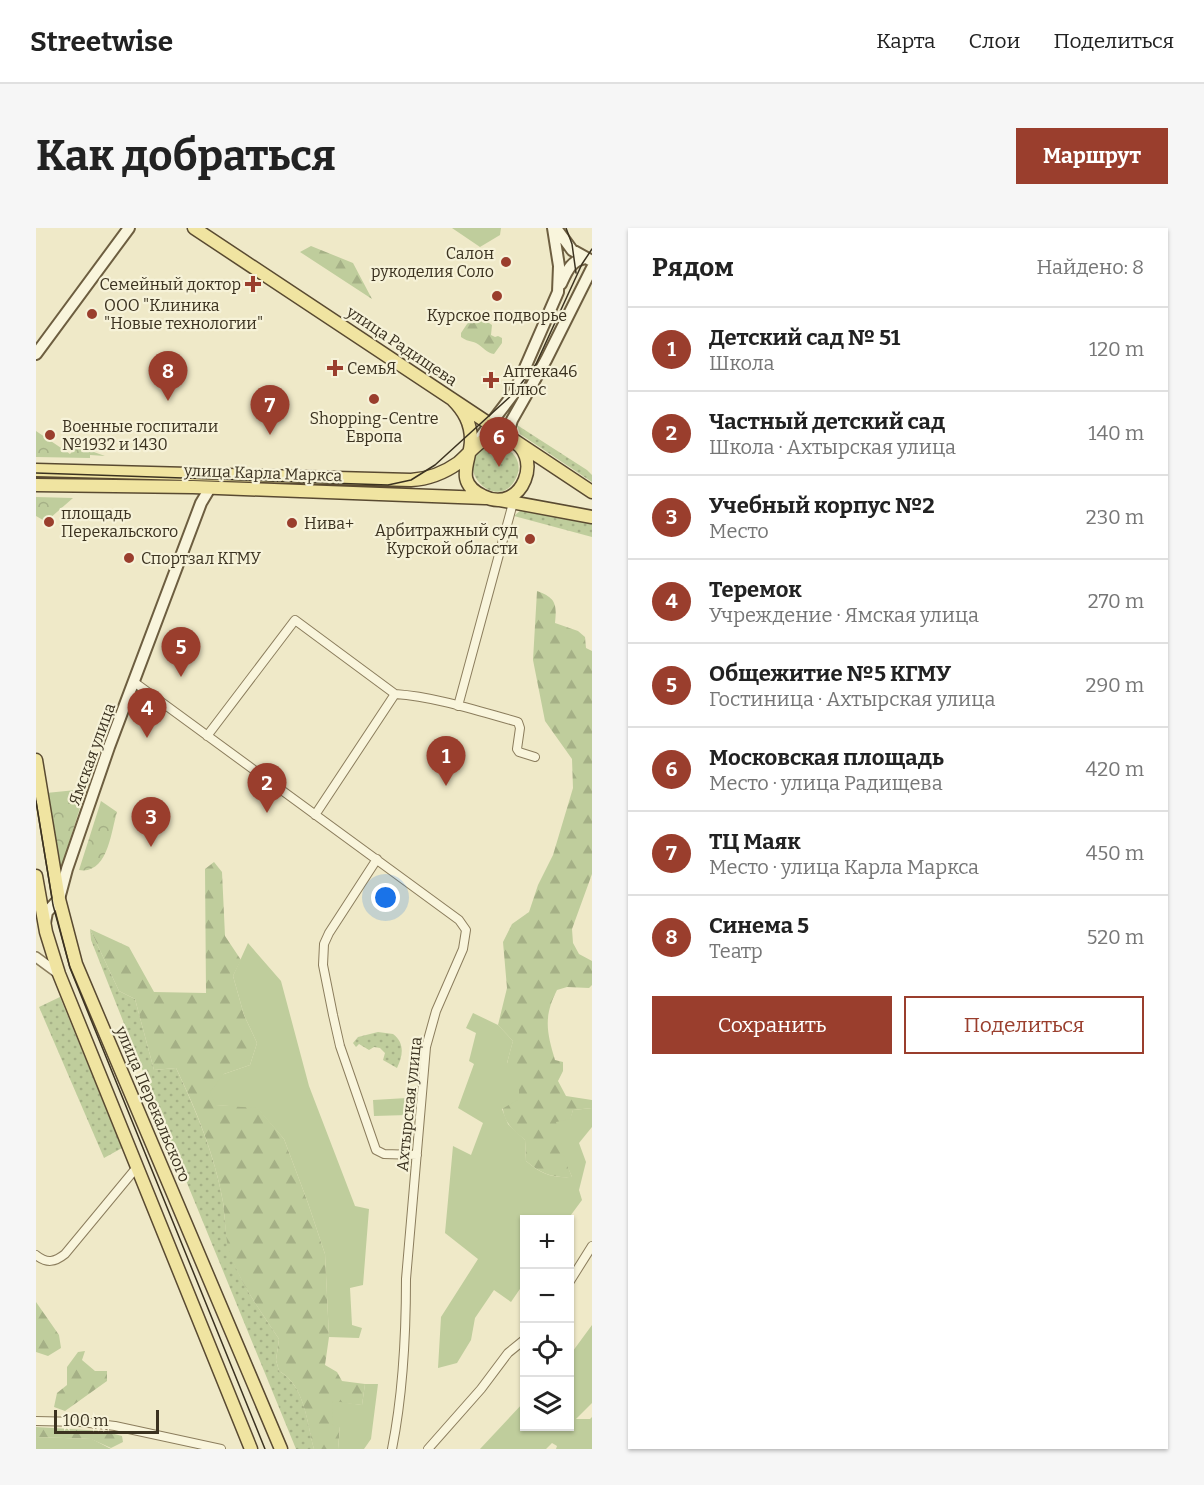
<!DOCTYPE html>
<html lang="ru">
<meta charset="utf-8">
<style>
:root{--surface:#fff;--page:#f6f6f6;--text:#222;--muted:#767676;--line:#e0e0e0;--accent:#9a3e2d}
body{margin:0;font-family:Bitter,serif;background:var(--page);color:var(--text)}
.controls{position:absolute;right:18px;bottom:18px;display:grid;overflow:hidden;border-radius:0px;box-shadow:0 2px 4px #0004}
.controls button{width:54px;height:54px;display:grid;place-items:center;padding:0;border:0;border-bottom:2px solid var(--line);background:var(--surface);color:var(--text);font:30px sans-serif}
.scale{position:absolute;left:18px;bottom:15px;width:105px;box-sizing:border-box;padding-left:6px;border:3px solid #3b3220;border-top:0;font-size:16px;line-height:21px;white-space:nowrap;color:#3b3220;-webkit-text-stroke:4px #f6f2d8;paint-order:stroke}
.you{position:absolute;left:350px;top:670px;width:21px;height:21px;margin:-15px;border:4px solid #fff;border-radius:50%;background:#1a73e8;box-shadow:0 0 0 9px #1a73e833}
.badge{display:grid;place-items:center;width:39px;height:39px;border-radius:50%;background:var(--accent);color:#fff;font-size:20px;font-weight:700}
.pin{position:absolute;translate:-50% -50px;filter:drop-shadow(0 2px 3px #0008)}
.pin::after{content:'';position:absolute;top:32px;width:21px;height:18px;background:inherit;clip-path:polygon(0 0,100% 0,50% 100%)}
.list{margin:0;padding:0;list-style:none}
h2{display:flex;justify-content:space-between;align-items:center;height:78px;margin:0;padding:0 24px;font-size:26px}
h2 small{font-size:20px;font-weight:400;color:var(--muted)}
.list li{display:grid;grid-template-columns:39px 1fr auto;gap:18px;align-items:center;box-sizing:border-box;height:84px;padding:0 24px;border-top:2px solid var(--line)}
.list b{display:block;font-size:22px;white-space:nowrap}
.list p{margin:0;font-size:20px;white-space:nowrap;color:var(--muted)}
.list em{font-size:20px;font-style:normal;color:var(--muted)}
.actions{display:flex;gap:12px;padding:18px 24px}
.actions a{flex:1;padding:14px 0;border:2px solid var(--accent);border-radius:0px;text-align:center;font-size:21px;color:var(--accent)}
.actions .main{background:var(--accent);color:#fff}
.icon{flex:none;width:33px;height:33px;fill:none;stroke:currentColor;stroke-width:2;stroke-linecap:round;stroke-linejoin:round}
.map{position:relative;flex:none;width:556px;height:1221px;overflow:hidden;border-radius:0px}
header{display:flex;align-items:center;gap:36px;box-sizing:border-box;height:84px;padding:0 30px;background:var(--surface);border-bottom:2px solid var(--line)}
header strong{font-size:28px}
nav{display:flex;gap:33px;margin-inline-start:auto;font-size:21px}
.intro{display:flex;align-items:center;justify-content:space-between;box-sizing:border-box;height:144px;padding:0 36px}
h1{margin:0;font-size:42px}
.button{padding:15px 27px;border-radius:0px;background:var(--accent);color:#fff;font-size:21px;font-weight:700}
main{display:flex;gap:36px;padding:0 36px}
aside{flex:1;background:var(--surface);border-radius:0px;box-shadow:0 2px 4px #0004}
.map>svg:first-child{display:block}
.grass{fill:url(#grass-dots)}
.forest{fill:url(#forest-firs)}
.park{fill:url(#park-crowns)}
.garden{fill:#bfcd9c}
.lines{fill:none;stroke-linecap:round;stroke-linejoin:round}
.minor-casing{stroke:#8b7d5d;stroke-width:10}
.tertiary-casing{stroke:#8b7d5d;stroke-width:12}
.secondary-casing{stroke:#6d5e40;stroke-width:14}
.primary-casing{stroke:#594a31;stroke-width:15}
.minor{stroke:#f9f5dc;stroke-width:8}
.tertiary{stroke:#f9f5dc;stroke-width:9}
.secondary{stroke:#f9f5dc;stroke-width:10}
.primary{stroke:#f0e4a1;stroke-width:12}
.tram{stroke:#3b3220;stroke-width:1.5}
.poi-dot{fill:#9a3e2d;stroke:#f6f2d8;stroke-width:2}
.labels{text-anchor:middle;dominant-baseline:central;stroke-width:4.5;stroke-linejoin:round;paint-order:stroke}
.poi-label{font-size:16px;fill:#3b3220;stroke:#f6f2d8;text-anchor:start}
.street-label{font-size:16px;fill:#3b3220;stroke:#f6f2d8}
</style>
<header>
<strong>Streetwise</strong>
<nav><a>Карта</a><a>Слои</a><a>Поделиться</a></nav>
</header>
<div class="intro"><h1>Как добраться</h1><a class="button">Маршрут</a></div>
<main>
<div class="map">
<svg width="556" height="1221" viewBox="0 0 556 1221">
<defs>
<pattern id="grass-dots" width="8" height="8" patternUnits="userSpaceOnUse" patternTransform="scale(1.5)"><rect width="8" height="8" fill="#bfcd9c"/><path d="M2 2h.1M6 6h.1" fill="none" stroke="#a5b086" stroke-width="1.8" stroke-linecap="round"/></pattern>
<pattern id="forest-firs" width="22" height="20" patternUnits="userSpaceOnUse" patternTransform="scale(1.5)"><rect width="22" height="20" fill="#bfcd9c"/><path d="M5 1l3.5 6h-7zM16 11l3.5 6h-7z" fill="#a5b086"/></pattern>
<pattern id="park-crowns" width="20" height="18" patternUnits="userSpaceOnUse" patternTransform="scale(1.5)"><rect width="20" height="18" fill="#bfcd9c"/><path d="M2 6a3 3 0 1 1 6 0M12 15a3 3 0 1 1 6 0" fill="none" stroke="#a5b086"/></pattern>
</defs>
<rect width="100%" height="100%" fill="#efe9c8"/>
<path class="grass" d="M481,197L551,242L556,247V254L484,206Z
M455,218C473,216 489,232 480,250C461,290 409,232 455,218Z
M485,282L556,292V309L478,288Z
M54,701L83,763L99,771L118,842L140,840C160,882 179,928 187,974C189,989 189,1005 193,1019C202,1053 224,1082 243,1111L240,1132L243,1143C269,1157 271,1195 278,1221H260L151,955L55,712Z
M24,769L86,920L68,930L3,779Z
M342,804L357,806C369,815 367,828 361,840L347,832L349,825L344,820L338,819L333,822L323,816L320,819L317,815L322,809Z"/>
<path class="forest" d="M275,18L317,35L336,71L264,24Z
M443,88L456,97L455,107L459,109L462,108L466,110V115L458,126C451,125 447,119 440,115C435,113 430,113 425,109V105L435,90Z
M501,363C520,370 521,376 519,395L542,403L549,409L550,420L556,423V646L536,701L537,715L543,726L556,733V757L553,760L531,759L521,762C507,789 511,805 519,832L527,834V843L522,853L530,868L556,872V880L537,882C529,913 523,918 536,949C517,950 505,946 490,933L489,912C483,907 476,901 472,895C459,876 471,834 477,813L462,797L471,760L467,714L476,696L493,684L502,657L517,627L537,560L536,531L509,493L497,432Z
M178,634L186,644L189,708L205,732L197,748L208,787L221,815L214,837L188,846L180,877L221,879L248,911L272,975L289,1026L293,1109L289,1137L301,1144L306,1153L329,1156L326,1177L297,1174L304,1198L302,1221H278C271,1196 269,1157 243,1143L240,1132L243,1111C224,1082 202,1053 192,1019C189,1005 189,988 187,974C179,928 160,881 140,840L118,842L99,771L83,763L54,701L93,719L118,764L170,765L169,641Z
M0,1074L23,1107L25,1120L12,1128L0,1124Z
M49,1123L46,1132L59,1143H71V1153L29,1183L18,1179L21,1165L31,1157V1139L42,1124Z
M0,1199L67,1203L86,1208L87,1214L75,1220L55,1211L0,1209Z"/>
<path class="park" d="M0,203L34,226L41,218L69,228L54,227V230L0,229Z
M0,269L37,270L13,291L7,292L0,288Z
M50,561L24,643L10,565Z
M65,573L81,584C75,603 72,647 43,642Z"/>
<path class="garden" d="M416,0H465L464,7L444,19Z
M212,715L245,753L273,858L319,978L333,981L327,1057L314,1060L316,1097L326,1100L323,1110L293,1109L289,1026L272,975L248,911L221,880L180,877L174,864L188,846L214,837L221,815L208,787L197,748Z
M437,785L462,797L477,813L471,835L483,847V871L466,881L472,896L489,912L490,933C505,946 516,950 536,949L529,933L520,894L534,891L537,882L556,880V899L543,915L550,934L543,962L546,972L532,991L488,992V1055L475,1074L458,1062L439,1090L435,1112L421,1135L402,1140L405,1089L442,1031L409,1005L417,918L435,927L447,895L422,880L438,836L433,833L440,805L430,800Z
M371,870L372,887L338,888L337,872Z
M556,1097V1175L540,1191H554L556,1189V1221H520L521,1218L516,1215L510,1221H444L488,1174V1198H534V1127Z
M329,1156H342L335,1211L328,1221H302L304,1199L296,1197L297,1173L326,1177Z
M0,1209L56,1211L75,1221H0Z"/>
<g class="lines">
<g class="minor-casing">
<path id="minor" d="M98,454L423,692L430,702L427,721L400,783L390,819L370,1051C370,1107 367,1166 356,1221
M422,478L477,275
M171,508L259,392L359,466
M279,587L359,466C401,469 442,483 482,494L484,500L481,521L483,524L499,529
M341,631L293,705L288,716L287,737L297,787L304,818L340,922L348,926L381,927
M0,1027C11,1036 19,1034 29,1026L101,939
M534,1053L556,1018
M0,1193L45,1194L79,1198L185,1221
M392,1221L445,1161L472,1125L488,1112"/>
</g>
<g class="tertiary-casing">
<path id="tertiary" d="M0,729L23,746"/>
</g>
<g class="secondary-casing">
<path id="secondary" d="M520,0L536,22L556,33
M525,56C531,43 535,32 550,30
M0,126L93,0
M477,213L473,202L476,192L510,132L556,40
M439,216L478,165L522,64L523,38L517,0
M9,695L11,684L23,671L31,641L73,519L165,275L174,260"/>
</g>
<g class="primary-casing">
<path id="primary" d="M158,0L556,264
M0,242L375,252C392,251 408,245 422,235C438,222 447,202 472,211C510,224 487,288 447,268C417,254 435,233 435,212C435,195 428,183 416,171
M0,257L157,259L449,270
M464,272L556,289
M0,532L23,671L40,736L245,1221
M0,648L10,704L23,746L215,1221"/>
</g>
<use href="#minor" class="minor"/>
<use href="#tertiary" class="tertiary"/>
<use href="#secondary" class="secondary"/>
<use href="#primary" class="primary"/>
<path class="tram" d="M530,0L536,16L540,45
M0,245L352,257L375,252L399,237L478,165L500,136L546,36L556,21
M0,573L17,677L34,740L229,1221"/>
</g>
<g class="poi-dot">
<circle cx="470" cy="34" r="6"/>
<path d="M214 47h6v6h6v6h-6v6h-6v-6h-6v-6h6z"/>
<circle cx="461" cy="68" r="6"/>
<circle cx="56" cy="86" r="6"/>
<path d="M296 131h6v6h6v6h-6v6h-6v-6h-6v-6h6z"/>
<path d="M452 143h6v6h6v6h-6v6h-6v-6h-6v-6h6z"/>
<circle cx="338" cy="171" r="6"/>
<circle cx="14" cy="207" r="6"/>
<circle cx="13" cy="294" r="6"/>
<circle cx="256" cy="295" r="6"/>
<circle cx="494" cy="311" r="6"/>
<circle cx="93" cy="330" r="6"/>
</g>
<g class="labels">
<g class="poi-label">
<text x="458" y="25" text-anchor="end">Салон<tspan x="458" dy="18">рукоделия Соло</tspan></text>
<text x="205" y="56" text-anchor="end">Семейный доктор</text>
<text x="68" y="77">ООО "Клиника<tspan x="68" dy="18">"Новые технологии"</tspan></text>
<text x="461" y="87" text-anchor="middle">Курское подворье</text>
<text x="311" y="140">СемьЯ</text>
<text x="467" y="143">Аптека46<tspan x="467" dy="18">Плюс</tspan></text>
<text x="338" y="190" text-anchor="middle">Shopping-Centre<tspan x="338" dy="18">Европа</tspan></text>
<text x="26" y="198">Военные госпитали<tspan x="26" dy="18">№1932 и 1430</tspan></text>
<text x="25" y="285">площадь<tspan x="25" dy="18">Перекальского</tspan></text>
<text x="268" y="295">Нива+</text>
<text x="482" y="302" text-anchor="end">Арбитражный суд<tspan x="482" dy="18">Курской области</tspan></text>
<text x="105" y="330">Спортзал КГМУ</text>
</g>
<g class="street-label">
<text transform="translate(366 118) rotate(34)">улица Радищева</text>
<text transform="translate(227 245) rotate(2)">улица Карла Маркса</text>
<text transform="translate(56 526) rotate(-70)">Ямская улица</text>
<text transform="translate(117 876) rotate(67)">улица Перекальского</text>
<text transform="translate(373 876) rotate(-84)">Ахтырская улица</text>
</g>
</g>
</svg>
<div class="controls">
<button>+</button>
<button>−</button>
<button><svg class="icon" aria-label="locate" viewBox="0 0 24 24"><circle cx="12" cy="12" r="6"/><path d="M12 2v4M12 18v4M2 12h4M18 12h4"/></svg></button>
<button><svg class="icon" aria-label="layers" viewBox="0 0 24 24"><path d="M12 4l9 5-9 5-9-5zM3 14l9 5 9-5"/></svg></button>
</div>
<div class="scale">100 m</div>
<div class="you"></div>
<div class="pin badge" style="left:410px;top:558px">1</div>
<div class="pin badge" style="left:231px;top:585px">2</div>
<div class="pin badge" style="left:115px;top:619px">3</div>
<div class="pin badge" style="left:111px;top:510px">4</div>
<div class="pin badge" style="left:145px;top:449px">5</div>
<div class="pin badge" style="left:463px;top:239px">6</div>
<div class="pin badge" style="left:234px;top:207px">7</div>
<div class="pin badge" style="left:132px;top:173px">8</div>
</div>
<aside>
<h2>Рядом<small>Найдено: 8</small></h2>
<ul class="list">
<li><span class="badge">1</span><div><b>Детский сад № 51</b><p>Школа</p></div><em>120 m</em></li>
<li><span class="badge">2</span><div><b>Частный детский сад</b><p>Школа · Ахтырская улица</p></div><em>140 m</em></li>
<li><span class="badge">3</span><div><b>Учебный корпус №2</b><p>Место</p></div><em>230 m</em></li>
<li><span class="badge">4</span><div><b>Теремок</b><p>Учреждение · Ямская улица</p></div><em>270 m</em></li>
<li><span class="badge">5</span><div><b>Общежитие №5 КГМУ</b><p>Гостиница · Ахтырская улица</p></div><em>290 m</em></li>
<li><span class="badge">6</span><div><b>Московская площадь</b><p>Место · улица Радищева</p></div><em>420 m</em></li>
<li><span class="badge">7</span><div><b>ТЦ Маяк</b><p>Место · улица Карла Маркса</p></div><em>450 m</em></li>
<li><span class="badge">8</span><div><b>Синема 5</b><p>Театр</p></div><em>520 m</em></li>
</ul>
<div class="actions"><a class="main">Сохранить</a><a>Поделиться</a></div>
</aside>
</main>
